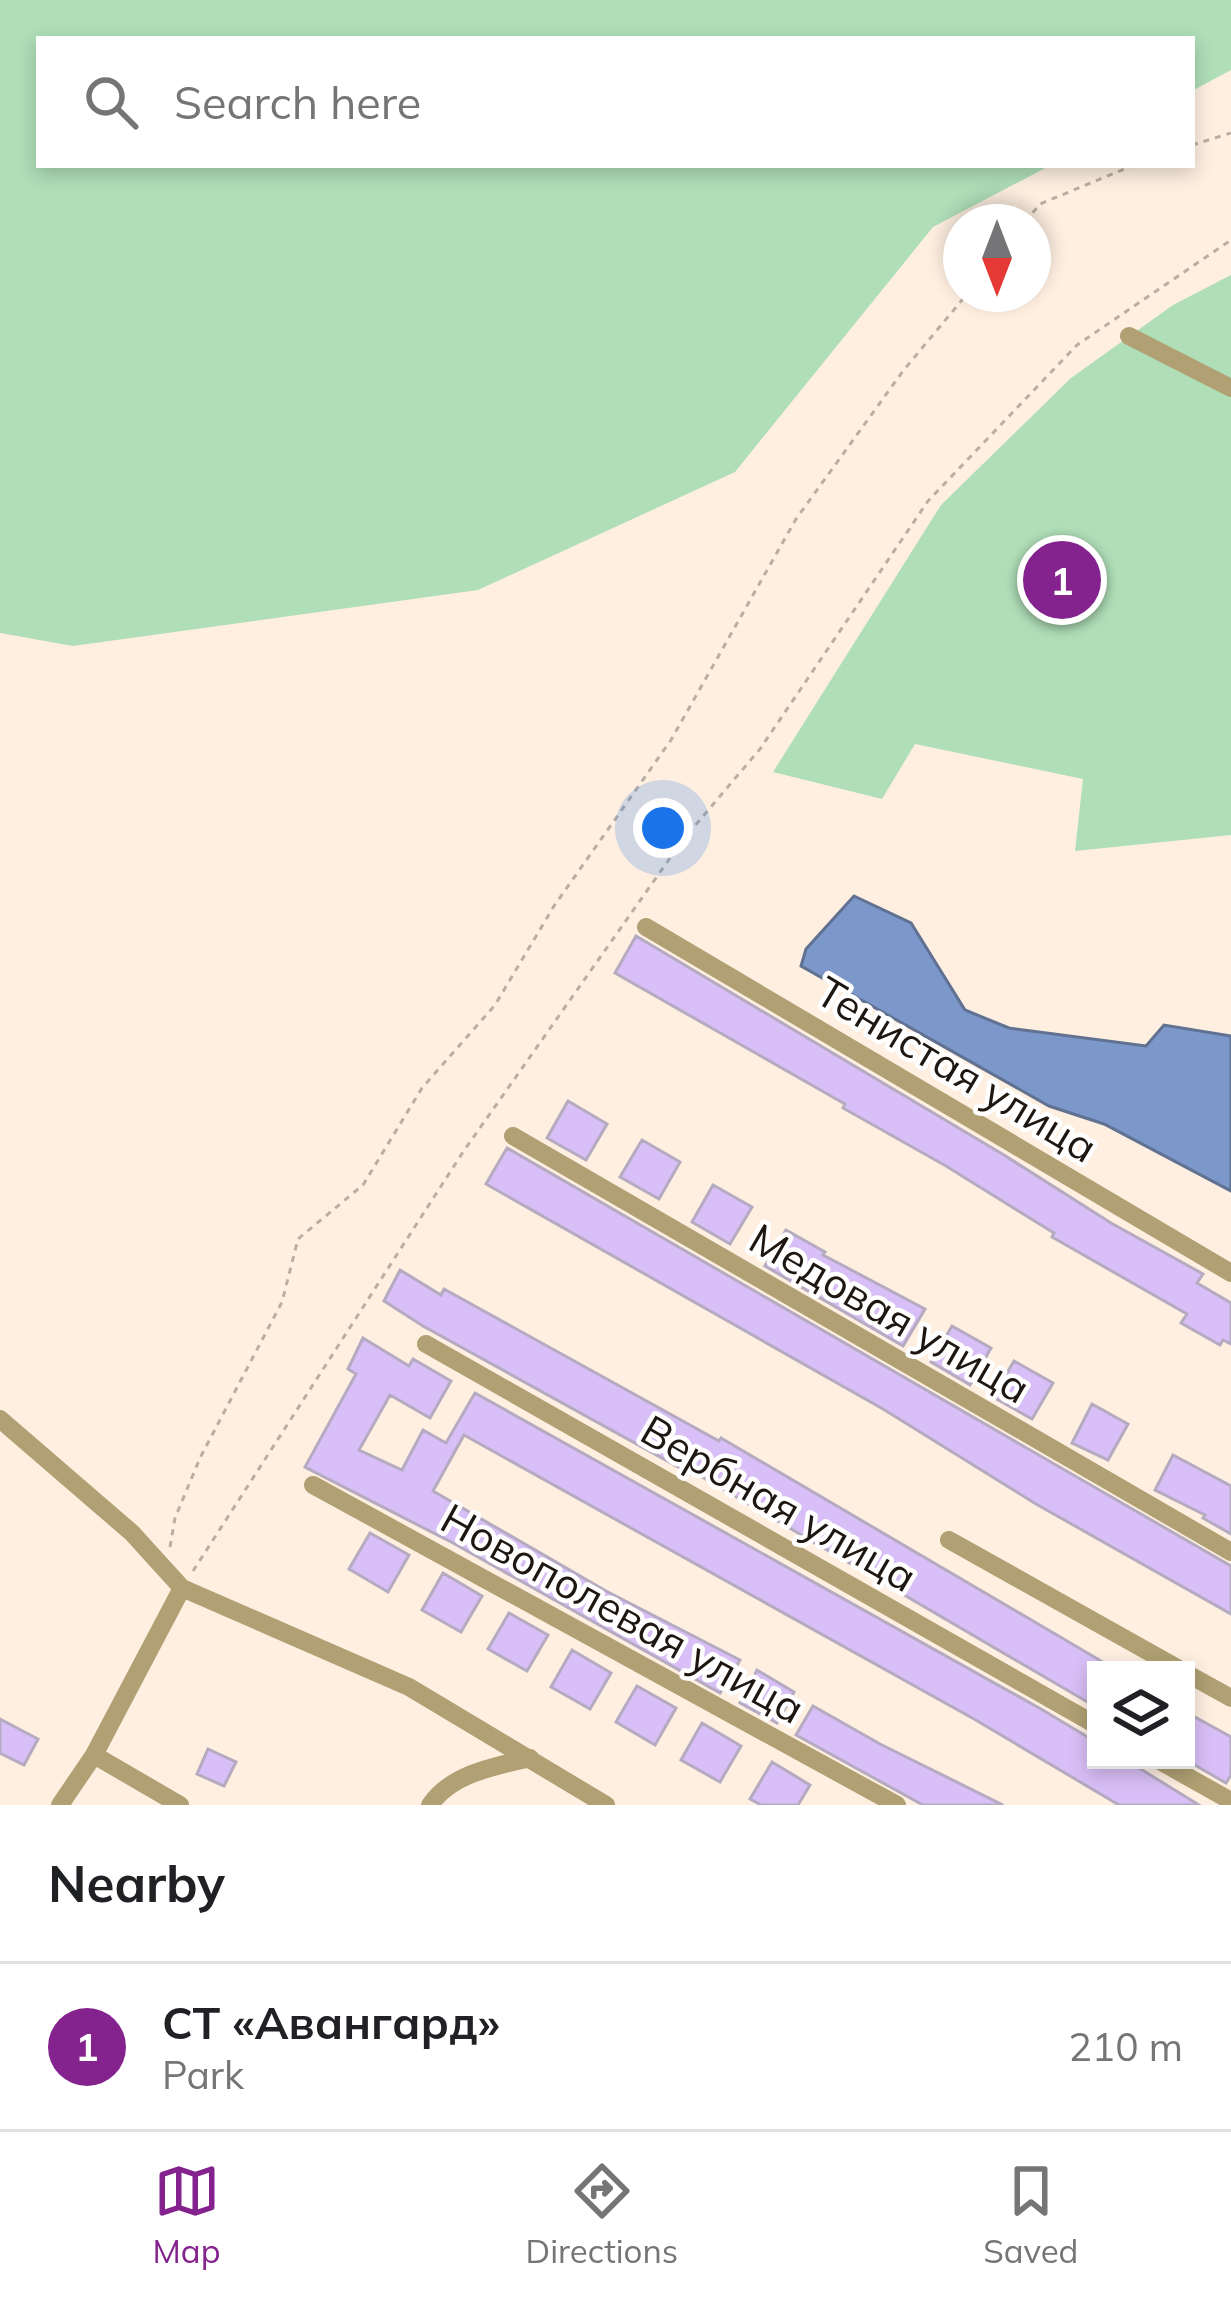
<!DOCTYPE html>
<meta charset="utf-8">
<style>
:root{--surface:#fff;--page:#f2f2f2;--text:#202124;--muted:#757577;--line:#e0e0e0;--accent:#84238d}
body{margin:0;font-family:Mulish,sans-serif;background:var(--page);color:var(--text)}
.controls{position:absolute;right:36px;bottom:36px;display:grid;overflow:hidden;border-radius:0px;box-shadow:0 6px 18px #0003}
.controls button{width:108px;height:108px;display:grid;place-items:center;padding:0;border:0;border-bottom:3px solid var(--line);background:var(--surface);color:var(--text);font:60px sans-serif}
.compass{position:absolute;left:943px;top:204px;width:108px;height:108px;border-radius:50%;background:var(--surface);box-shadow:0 6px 18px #0003;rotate:180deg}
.you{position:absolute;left:663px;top:828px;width:42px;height:42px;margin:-30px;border:9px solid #fff;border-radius:50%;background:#1a73e8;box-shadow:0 0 0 18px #1a73e833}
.badge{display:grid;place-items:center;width:78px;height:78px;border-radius:50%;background:var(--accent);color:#fff;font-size:39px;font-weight:700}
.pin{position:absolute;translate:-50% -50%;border:6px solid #fff;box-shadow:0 3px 12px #0006}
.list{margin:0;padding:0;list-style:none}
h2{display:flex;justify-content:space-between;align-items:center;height:156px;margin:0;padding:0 48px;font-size:51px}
h2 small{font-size:39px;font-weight:400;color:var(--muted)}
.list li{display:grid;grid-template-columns:78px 1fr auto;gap:36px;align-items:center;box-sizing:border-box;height:168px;padding:0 48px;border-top:3px solid var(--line)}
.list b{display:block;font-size:45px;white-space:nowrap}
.list p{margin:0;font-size:39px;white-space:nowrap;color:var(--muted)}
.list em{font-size:39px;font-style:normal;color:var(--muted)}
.icon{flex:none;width:66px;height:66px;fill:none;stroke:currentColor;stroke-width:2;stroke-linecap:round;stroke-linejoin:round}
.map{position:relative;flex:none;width:1231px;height:1805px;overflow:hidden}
.search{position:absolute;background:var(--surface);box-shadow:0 6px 18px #0003;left:36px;right:36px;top:36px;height:132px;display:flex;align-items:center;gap:30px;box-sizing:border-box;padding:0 42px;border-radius:0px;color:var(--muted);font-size:45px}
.sheet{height:324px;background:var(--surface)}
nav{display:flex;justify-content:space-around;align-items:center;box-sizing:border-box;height:168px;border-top:3px solid var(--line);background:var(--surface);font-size:33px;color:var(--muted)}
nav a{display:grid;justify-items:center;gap:6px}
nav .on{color:var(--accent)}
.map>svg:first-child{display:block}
.green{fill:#afdeb7}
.water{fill:#7c97c9;stroke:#607192;stroke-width:3}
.building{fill:#d9bff7;stroke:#b5abc0;stroke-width:3}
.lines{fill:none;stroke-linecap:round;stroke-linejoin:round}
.path{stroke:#baaea2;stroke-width:3;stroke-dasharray:6 6;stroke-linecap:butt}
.street{stroke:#b0a073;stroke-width:18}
.labels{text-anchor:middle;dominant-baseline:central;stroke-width:9;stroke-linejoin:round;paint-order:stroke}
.street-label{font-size:42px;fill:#1e1711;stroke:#fff}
</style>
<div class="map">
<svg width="1231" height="1805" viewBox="0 0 1231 1805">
<rect width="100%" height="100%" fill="#feefe1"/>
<path class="green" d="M0,0H1231V70L1192,91V39H39V165H1051L933,227L735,472L478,590L73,646L0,633Z
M1231,275V835L1075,851L1083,779L915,744L882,799L773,772L941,505L1071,378L1173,305Z"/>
<path class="water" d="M854,896L911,923L965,1010L1009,1028L1146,1046L1164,1025L1231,1036V1191L1104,1124L1049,1106L801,966L806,949Z"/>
<path class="building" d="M636,936L1004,1155L1111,1223L1203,1274L1197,1283L1231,1303V1344L1223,1340L1220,1345L1181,1323L1187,1314L1052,1237L1054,1233L946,1166L843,1108L845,1104L615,973Z
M568,1101L607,1124L586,1160L547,1138Z
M642,1140L680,1162L659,1199L620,1177Z
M507,1148L1231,1566V1614L1036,1504L883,1409L486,1184Z
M713,1185L752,1207L730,1244L692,1222Z
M786,1230L825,1252L823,1255L925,1309L903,1346L765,1266Z
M400,1270L441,1295L444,1289L719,1441L721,1438L1096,1658L1115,1670H1096V1707L692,1471L691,1474L423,1326L384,1301Z
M952,1326L991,1348L970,1385L931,1362Z
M363,1338L409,1366L413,1359L451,1381L430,1418L390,1395L359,1450L402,1470L423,1430L446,1443L475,1393L1041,1709L1096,1742V1760H1126L1199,1805H1119L974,1719L464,1435L433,1491L606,1591L740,1660L720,1693L453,1543L305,1467L356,1374L348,1369Z
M1014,1361L1053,1383L1032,1419L993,1397Z
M1092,1404L1128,1424L1108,1460L1072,1443Z
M1173,1455L1231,1486V1534L1203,1518L1205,1515L1155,1490Z
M370,1533L409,1555L388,1592L349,1569Z
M443,1573L482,1596L461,1632L422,1610Z
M509,1613L548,1635L527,1671L488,1649Z
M572,1650L611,1673L590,1709L551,1687Z
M757,1670L794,1692L777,1723L740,1703Z
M637,1686L676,1708L655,1745L616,1722Z
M813,1706L880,1744L1003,1805H923L796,1735Z
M1186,1712L1231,1737V1775L1226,1783L1186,1760Z
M0,1719L38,1739L24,1765L0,1753Z
M702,1723L741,1746L720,1782L681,1760Z
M208,1749L236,1762L224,1786L197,1774Z
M772,1762L810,1785L798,1805H761L750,1799Z"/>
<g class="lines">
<path class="path" d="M1192,145L1231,133
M1025,222L1040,204L1134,165
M170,1547L175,1518L200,1458L282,1302L298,1239L363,1185L422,1088L495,1005L554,906L671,740L796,519L903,371L967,294
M193,1571L463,1152L682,841L760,749L928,501L1077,345L1231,240"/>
<path class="street" d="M1129,336L1231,388
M646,927L1231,1273
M513,1136L1231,1552
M426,1344L1096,1725
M0,1419L132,1533L182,1588L409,1687L606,1805
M313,1485L897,1805
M949,1540L1181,1670
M1186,1673L1231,1698
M94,1755L180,1805
M1158,1760L1231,1801
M60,1805L94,1755L182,1588
M430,1805C452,1773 494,1767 530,1758"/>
</g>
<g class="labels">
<g class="street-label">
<text transform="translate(957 1069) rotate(31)">Тенистая улица</text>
<text transform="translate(890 1313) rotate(30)">Медовая улица</text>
<text transform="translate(779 1503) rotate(30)">Вербная улица</text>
<text transform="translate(623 1613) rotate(29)">Новополевая улица</text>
</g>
</g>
</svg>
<div class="controls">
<button><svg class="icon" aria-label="layers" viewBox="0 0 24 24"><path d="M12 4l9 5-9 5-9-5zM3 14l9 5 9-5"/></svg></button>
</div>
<svg class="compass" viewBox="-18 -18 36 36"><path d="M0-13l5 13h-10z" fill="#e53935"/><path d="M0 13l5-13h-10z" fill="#757577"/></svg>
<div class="you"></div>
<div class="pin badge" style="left:1062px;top:580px">1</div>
<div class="search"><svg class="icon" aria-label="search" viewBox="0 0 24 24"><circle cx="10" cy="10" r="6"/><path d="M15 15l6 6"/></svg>Search here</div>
</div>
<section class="sheet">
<h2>Nearby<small></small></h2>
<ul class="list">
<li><span class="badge">1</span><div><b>СТ «Авангард»</b><p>Park</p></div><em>210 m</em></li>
</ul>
</section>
<nav>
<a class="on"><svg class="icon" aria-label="map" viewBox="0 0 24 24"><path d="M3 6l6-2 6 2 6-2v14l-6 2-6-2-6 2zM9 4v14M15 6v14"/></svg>Map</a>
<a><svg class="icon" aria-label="directions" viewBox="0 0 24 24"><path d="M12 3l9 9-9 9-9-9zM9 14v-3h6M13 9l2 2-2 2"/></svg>Directions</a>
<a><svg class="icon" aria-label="saved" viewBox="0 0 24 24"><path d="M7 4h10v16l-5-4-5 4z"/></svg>Saved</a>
</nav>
